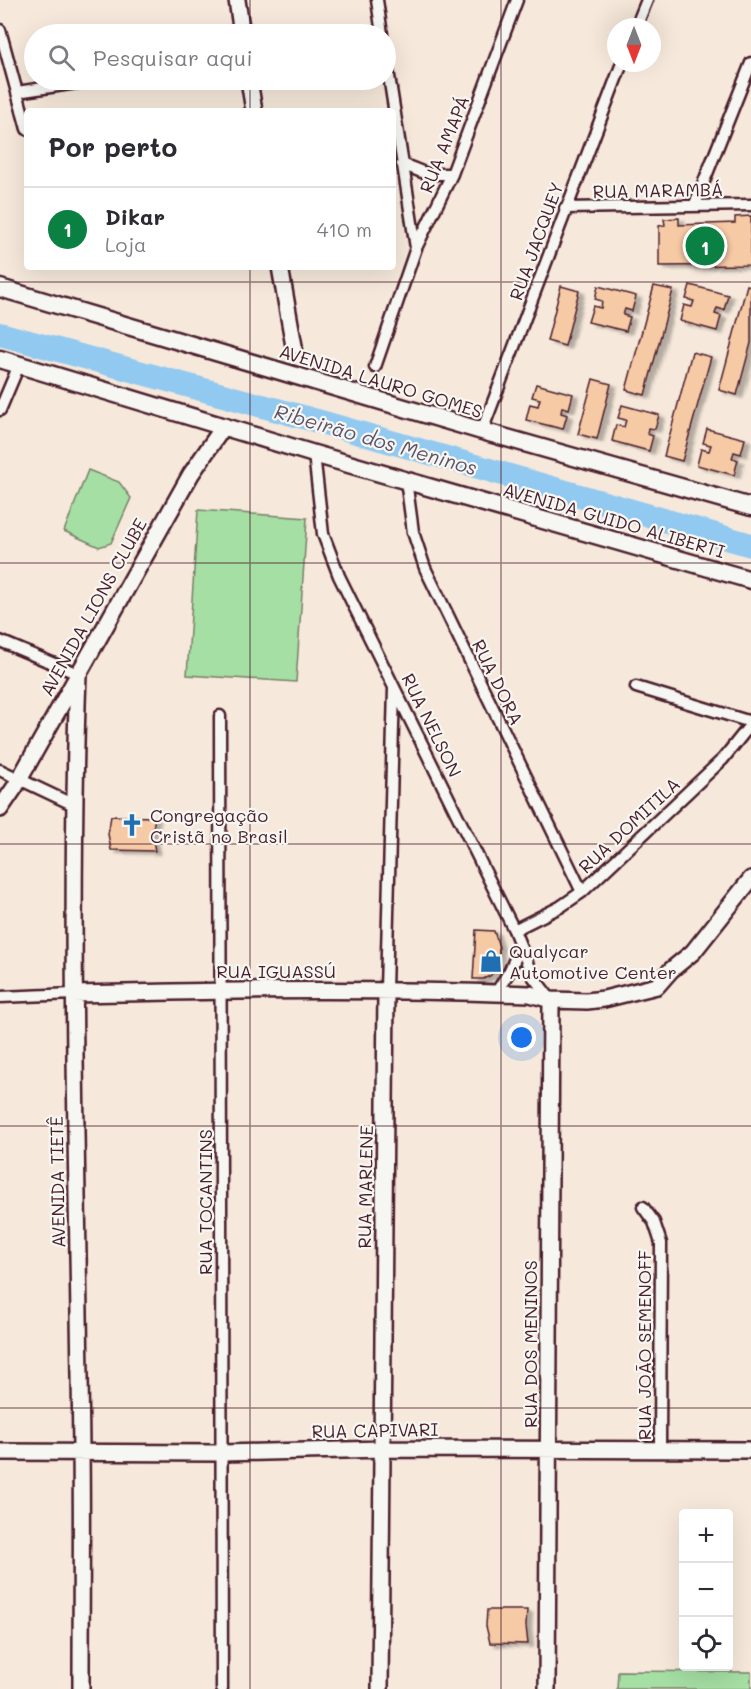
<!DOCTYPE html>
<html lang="pt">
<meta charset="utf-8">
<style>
:root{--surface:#fff;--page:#f7f7f7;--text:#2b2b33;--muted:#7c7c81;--line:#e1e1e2;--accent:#0b8043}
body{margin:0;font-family:Mali,sans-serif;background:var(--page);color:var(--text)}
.controls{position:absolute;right:18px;bottom:18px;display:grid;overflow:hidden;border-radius:6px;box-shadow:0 6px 24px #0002}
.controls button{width:54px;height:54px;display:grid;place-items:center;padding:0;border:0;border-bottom:2px solid var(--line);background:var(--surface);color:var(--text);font:30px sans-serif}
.compass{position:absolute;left:607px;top:18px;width:54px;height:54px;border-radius:50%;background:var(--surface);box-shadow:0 6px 24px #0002;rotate:180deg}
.you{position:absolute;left:522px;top:1038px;width:21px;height:21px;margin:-15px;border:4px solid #fff;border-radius:50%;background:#1a73e8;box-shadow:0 0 0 9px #1a73e833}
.badge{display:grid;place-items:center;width:39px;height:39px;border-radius:50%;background:var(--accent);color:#fff;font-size:20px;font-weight:700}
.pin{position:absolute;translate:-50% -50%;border:3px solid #fff;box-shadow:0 2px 6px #0006}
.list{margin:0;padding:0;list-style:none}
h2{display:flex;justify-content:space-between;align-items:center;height:78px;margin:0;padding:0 24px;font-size:26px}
h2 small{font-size:20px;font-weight:400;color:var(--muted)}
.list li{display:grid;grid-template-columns:39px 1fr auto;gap:18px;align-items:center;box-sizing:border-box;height:84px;padding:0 24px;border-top:2px solid var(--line)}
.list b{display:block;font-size:22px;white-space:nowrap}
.list p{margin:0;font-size:20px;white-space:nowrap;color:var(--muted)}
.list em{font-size:20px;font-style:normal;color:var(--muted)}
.icon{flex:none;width:33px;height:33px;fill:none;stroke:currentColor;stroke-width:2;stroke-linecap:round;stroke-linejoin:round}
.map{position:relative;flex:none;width:751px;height:1689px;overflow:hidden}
.search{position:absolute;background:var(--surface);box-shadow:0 6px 24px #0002;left:24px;top:24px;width:372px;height:66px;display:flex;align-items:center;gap:15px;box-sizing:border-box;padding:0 21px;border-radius:33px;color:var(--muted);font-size:22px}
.panel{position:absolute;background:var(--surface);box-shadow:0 6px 24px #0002;left:24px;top:108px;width:372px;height:162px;border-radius:6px}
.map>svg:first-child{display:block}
.green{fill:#a5dfa4;stroke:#787f68;stroke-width:1.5}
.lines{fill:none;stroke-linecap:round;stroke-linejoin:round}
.river{stroke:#91c9f0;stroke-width:24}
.building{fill:#f7caa6;stroke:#4a1f2b;stroke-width:1.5;filter:url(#shadow)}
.street-casing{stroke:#4a1f2b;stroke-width:15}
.secondary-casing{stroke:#4a1f2b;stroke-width:20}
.primary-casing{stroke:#4a1f2b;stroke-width:21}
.street{stroke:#f6f6f2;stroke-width:10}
.secondary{stroke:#f6f6f2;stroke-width:15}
.primary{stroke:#f6f6f2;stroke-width:16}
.grid{fill:none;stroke:#4a1f2b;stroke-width:1.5;stroke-opacity:0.55}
.labels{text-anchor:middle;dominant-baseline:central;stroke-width:4.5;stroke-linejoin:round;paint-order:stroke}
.street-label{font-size:18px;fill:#4a1f2b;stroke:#f6f6f2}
.poi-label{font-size:18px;fill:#4a1f2b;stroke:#f6f6f2;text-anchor:start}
.water-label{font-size:20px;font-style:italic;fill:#5f5266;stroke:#f6f6f2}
</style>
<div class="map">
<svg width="751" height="1689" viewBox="0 0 751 1689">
<defs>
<filter id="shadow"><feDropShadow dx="5.5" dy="3" stdDeviation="1.5" flood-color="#0004"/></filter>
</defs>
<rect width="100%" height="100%" fill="#f6e9db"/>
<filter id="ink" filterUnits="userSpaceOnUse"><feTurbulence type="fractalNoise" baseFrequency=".0167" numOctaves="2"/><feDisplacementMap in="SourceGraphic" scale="12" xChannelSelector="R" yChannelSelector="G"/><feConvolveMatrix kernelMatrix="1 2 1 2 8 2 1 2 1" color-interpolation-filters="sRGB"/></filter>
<g filter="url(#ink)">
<path class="green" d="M88,470L119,482L131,498L111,543L99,547L64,531Z
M198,510L307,518L296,682L187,675Z
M618,1671L751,1672V1689H617Z"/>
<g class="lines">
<path class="river" d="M0,334L321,422L751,545"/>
</g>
<path class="building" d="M751,216V265L659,266V226L665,225L664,219L679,218V225L735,223V217Z
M690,285L728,295L724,310L717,308L715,314L721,316L717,331L680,321L684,305L692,307L694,301L686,299Z
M747,285L751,286V343L737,395L719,390Z
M561,286L579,291L565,346L547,341Z
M598,286L636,296L632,311L625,309L623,315L630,317L626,331L588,322L593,306L601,308L602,301L595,299Z
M654,286L673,290L645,395L626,390Z
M692,352L711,357L682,461L664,456Z
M593,379L611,384L597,439L578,434Z
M536,384L573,394L569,409L562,407L561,413L567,415L563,429L526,420L530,404L538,406L540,399L532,397Z
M622,405L659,415L655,429L648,428L647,434L653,436L649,451L612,441L616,425L624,427L626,420L618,418Z
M707,429L745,439L741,454L734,452L732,458L738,460L734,475L697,465L701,449L709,451L711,445L703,443Z
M111,816L155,817L152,835L155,851L111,850L108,834Z
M476,930L494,931L499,947V966L490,976L483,979H473Z
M487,1610H527L526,1626L528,1644L490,1643L486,1626Z"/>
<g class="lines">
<g class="street-casing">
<path id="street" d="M377,0L382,34
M636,27L647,0
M0,30L27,129
M386,57L416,248
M17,92L97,80
M402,164L427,174H452
M695,204L751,63
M565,208L751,205
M375,367L416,248L452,174L517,0
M0,410L19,365
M482,431L622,63
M314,454L323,534L339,576L514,930L532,975L551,1000
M406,480L413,532L425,568L582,892
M0,641L78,674
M636,687L751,722
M220,716L222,1689
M0,770L74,805
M514,930L560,907L582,892L723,759L751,724
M386,990L394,688
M496,993L509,972L520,948
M0,997L74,994
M643,1207L654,1222L661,1243L660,1451"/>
</g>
<g class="secondary-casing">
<path id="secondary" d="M237,0L242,34
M249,80L254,111
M280,267L294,346
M78,674C69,932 78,1191 81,1449C82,1529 81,1609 81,1689
M0,809L15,787L191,474L224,426
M74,994C226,990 378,988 530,994L551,1000L587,1001L604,999L657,986L671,970L693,952L751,879
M0,1452L222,1453L383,1449L751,1450
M380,1689L386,990
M547,1689L551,1000"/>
</g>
<g class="primary-casing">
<path id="primary" d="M0,288L482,431L751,507
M0,359L314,454L751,580"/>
</g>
<use href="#street" class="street"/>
<use href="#secondary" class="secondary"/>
<use href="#primary" class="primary"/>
</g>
</g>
<path class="grid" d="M250,0V34M501,0V1689M250,80V111M250,267V1689M0,282H751M0,563H751M0,844H751M0,1126H751M0,1408H751"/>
<defs>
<g id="church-bare" transform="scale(1.8)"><path d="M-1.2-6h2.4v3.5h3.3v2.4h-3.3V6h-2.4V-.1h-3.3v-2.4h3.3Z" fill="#1f6fb2" stroke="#f6f6f2" stroke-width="2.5" paint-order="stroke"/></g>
<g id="shop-bare" transform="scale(1.8)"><path d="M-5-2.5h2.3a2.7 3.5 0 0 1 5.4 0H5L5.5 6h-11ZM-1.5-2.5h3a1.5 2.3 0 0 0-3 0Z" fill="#1f6fb2" stroke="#f6f6f2" stroke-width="2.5" paint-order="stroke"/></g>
</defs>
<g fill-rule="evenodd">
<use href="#church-bare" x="132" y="825"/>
<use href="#shop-bare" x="491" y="961"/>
</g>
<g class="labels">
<g class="street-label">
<text transform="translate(444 144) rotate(-68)">RUA AMAPÁ</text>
<text transform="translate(658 190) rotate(-1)">RUA MARAMBÁ</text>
<text transform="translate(536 241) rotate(-70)">RUA JACQUEY</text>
<text transform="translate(381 381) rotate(17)">AVENIDA LAURO GOMES</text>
<text transform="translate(614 520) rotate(16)">AVENIDA GUIDO ALIBERTI</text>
<text transform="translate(93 607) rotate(-61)">AVENIDA LIONS CLUBE</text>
<text transform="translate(498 682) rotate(64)">RUA DORA</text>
<text transform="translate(432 725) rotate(64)">RUA NELSON</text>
<text transform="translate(629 825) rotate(-43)">RUA DOMITILA</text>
<text x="276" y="971">RUA IGUASSÚ</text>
<text transform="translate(57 1182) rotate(-91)">AVENIDA TIETÊ</text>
<text transform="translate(365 1187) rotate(-89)">RUA MARLENE</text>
<text transform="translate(205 1202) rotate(-90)">RUA TOCANTINS</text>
<text transform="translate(530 1344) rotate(-90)">RUA DOS MENINOS</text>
<text transform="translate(644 1345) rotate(-90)">RUA JOÃO SEMENOFF</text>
<text transform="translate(375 1430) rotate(-1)">RUA CAPIVARI</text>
</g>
<g class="poi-label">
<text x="150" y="815">Congregação<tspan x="150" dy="21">Cristã no Brasil</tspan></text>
<text x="509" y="951">Qualycar<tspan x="509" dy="21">Automotive Center</tspan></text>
</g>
<g class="water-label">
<text transform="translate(376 439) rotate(16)">Ribeirão dos Meninos</text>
</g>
</g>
</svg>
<div class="controls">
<button>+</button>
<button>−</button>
<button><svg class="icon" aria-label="locate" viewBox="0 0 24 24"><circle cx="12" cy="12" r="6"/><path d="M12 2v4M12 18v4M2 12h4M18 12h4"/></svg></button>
</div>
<svg class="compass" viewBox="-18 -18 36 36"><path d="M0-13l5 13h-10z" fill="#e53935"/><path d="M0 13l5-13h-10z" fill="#7c7c81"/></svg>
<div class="you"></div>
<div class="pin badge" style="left:705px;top:246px">1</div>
<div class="search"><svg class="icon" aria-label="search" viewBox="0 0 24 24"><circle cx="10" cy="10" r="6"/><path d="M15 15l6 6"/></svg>Pesquisar aqui</div>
<section class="panel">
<h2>Por perto<small></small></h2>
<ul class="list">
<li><span class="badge">1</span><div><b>Dikar</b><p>Loja</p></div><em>410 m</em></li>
</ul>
</section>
</div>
